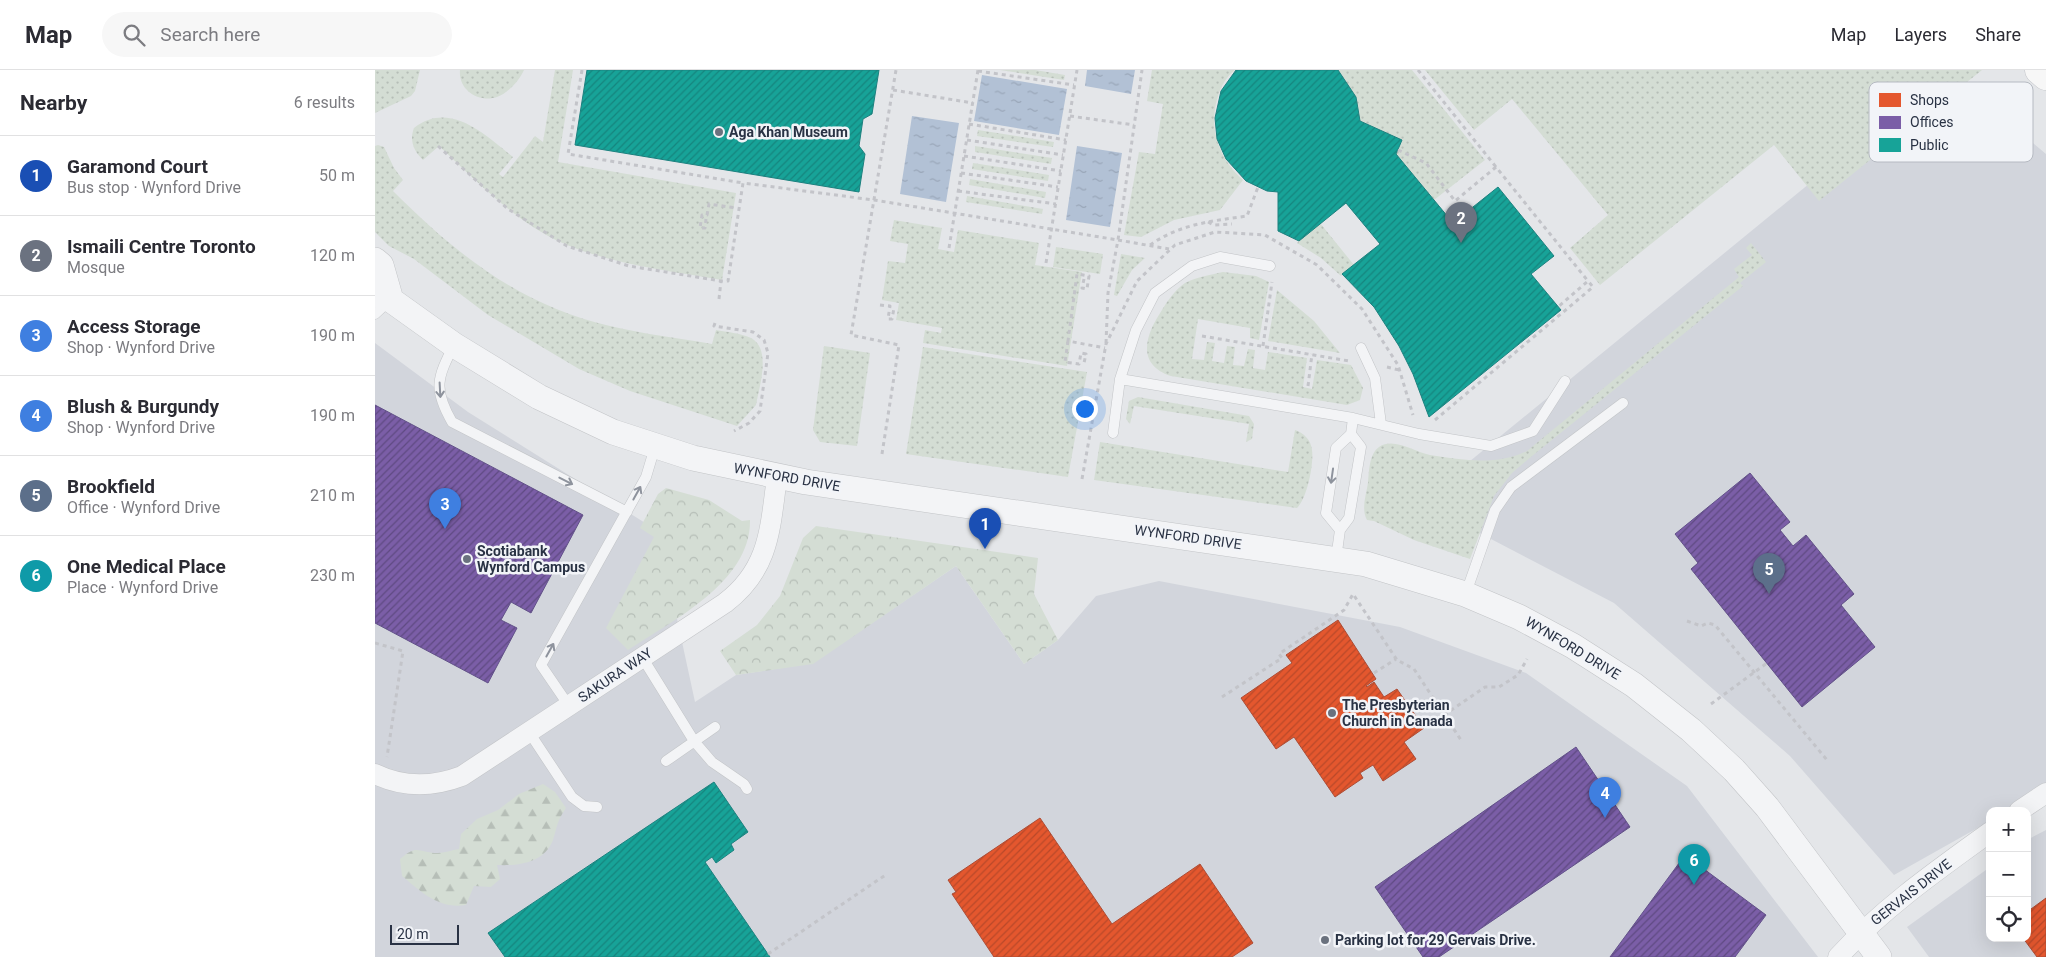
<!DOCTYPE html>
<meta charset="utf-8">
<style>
:root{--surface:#fff;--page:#f7f7f7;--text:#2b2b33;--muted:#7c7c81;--line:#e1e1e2;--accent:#7c3aed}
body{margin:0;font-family:Roboto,sans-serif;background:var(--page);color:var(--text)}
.controls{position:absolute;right:15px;bottom:15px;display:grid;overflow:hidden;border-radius:10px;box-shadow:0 5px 20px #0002}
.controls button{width:45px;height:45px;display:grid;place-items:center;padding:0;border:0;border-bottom:1px solid var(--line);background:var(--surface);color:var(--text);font:25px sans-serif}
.scale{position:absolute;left:15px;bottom:12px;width:69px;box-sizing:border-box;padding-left:5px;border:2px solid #293244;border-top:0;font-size:14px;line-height:18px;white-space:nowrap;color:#293244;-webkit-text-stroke:4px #f2f4f8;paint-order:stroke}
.you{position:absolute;left:709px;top:338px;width:18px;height:18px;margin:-12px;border:4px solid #fff;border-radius:50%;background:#1a73e8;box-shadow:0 0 0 8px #1a73e833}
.badge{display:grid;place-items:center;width:32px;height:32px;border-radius:50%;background:var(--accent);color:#fff;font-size:16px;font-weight:700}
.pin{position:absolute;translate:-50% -41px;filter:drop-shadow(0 1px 2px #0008)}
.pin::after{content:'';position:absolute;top:26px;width:18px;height:15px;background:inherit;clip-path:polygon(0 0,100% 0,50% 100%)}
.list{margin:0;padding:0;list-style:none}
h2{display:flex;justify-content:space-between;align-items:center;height:65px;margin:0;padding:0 20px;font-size:21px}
h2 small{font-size:16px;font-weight:400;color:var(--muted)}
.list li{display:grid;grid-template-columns:32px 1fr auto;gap:15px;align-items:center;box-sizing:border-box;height:80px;padding:0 20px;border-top:1px solid var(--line)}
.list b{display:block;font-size:19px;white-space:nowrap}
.list p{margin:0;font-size:16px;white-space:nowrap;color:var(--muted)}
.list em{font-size:16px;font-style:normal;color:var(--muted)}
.icon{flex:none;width:28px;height:28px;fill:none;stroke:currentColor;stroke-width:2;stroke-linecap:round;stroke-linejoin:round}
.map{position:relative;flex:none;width:1671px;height:887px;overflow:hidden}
header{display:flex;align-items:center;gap:30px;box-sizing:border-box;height:70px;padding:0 25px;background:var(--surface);border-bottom:1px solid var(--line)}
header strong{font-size:24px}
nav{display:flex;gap:28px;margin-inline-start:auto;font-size:18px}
.search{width:350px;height:45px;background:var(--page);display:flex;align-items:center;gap:12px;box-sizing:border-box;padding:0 18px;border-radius:28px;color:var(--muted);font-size:19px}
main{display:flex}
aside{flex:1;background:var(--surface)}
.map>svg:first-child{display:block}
.built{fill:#d2d5dc}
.grass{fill:url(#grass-dots)}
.forest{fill:url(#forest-firs)}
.park{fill:url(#park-crowns)}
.water{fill:url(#water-ripples)}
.shops{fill:url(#shops-hatch);stroke:#ac4c35}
.offices{fill:url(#offices-hatch);stroke:#625189}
.public{fill:url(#public-hatch);stroke:#1c817f}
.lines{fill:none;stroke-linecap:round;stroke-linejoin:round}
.service-casing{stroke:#c2c4c7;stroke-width:11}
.minor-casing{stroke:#c2c4c7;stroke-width:21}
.tertiary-casing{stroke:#c2c4c7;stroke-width:26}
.primary-casing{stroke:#c0c3c7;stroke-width:29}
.path{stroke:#c3c4c9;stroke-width:3;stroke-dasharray:4 4;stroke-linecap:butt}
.service{stroke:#f3f4f6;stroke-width:10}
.minor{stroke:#f3f4f6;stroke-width:20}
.tertiary{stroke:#f3f4f6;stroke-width:25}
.primary{stroke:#f7f7f7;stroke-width:28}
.oneway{stroke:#8e939d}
.poi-dot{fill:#6a717e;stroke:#f2f4f8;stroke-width:2}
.labels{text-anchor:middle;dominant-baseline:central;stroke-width:5;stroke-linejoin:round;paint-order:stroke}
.poi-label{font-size:14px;font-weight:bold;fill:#293244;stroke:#f2f4f8;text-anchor:start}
.street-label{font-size:14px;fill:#293244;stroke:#f2f4f8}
.key{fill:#f2f4f8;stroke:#b6bac2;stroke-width:1}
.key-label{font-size:14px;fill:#293244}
</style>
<header>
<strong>Map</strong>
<div class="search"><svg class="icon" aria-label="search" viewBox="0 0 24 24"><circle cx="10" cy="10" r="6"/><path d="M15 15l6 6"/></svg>Search here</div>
<nav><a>Map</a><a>Layers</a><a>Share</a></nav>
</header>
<main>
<aside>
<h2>Nearby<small>6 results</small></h2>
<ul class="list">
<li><span class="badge" style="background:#1a4fb4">1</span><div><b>Garamond Court</b><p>Bus stop · Wynford Drive</p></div><em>50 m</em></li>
<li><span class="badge" style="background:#6b7280">2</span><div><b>Ismaili Centre Toronto</b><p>Mosque</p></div><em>120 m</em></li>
<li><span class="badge" style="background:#3f7fe0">3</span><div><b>Access Storage</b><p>Shop · Wynford Drive</p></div><em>190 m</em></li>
<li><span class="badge" style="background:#3f7fe0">4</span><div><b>Blush &amp; Burgundy</b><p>Shop · Wynford Drive</p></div><em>190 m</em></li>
<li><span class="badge" style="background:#5c6f8a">5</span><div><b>Brookfield</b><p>Office · Wynford Drive</p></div><em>210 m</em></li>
<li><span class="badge" style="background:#0f9aa8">6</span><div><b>One Medical Place</b><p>Place · Wynford Drive</p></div><em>230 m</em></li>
</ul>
</aside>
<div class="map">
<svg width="1671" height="887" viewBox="0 0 1671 887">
<defs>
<pattern id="grass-dots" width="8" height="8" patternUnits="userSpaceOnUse" patternTransform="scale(1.25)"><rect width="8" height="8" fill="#d4ddd4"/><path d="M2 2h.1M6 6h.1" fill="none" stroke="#b6beb7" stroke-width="1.8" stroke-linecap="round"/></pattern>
<pattern id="forest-firs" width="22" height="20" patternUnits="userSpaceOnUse" patternTransform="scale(1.25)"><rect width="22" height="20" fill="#d4ddd4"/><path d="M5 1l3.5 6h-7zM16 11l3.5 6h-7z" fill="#b6beb7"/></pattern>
<pattern id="park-crowns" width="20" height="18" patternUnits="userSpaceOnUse" patternTransform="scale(1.25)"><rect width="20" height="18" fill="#d4ddd4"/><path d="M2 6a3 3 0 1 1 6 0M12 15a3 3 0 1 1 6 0" fill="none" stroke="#b6beb7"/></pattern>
<pattern id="water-ripples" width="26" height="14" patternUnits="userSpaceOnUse" patternTransform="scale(1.25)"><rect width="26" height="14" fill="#b2c1d5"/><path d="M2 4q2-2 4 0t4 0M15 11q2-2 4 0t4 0" fill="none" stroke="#99a6b8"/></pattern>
<pattern id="shops-hatch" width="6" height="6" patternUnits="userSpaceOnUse" patternTransform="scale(1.25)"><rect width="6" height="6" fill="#e4572e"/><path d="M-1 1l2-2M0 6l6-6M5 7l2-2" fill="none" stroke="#b94929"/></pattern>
<pattern id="offices-hatch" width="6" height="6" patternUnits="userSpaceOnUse" patternTransform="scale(1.25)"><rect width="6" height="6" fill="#7b5ea7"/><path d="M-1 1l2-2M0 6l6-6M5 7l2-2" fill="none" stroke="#5f4a82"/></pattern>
<pattern id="public-hatch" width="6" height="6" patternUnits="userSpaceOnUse" patternTransform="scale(1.25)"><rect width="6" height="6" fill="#17a398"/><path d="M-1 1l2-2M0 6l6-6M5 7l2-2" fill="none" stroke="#15857e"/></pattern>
</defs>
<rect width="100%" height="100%" fill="#e4e6e9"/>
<path class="built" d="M1572,1L1671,84V720L1634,741H1615V751L1519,805L1415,686L1239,533L1045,432Z
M0,273L93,342L283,461L320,632L361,605L438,593L581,496L649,594L683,570L721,526L784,511L1025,557L1151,603L1312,716L1443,887H0Z
M1671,760V887H1554L1532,857L1615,797V868H1652V770Z"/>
<path class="grass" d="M0,0H45L40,21L36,26L0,43Z
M85,0H149C144,11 133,23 122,27C104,33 83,20 85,0Z
M180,0H198L183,92L361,123L347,210C295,201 241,195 192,175C142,154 103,112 64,76L48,90C39,81 34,71 39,58C75,30 110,65 138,87L124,104L128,107L160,66L168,72Z
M625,0H660L690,5L689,10Z
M777,0H860C852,6 846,16 843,26C833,57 843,88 868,110L845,140L799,150L766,167L749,165L764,82L780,84L788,34L772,31Z
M963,0H1037L1110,90L1059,130L1021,84L1027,70L985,51L981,27Z
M1050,0H1607L1444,131L1399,75L1225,215L1195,178L1233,145L1137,29L1099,60Z
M603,60L679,72L678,77L602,66Z
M3,75L9,77L19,98L28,110L18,121C81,184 146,236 235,256C268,264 303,268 337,274L341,260C352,262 365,263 376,268C397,279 384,317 381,335L362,356L255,321L204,299L113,245L39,189L14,176L0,162V76Z
M600,76L677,88L676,94L600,82Z
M598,93L674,105L673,111L597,99Z
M595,109L671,122L670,128L594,115Z
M592,126L668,139L667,144L591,132Z
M519,150L567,158L563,179L579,182L583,160L664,173L660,195L707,202L692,296L548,273L550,260L566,263L567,258L521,250L524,233L507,230L513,191L530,193L533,174L515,171Z
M945,153L979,195L966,206L946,188L922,173Z
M1376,173L1391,192L1365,213L1368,216L1157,386L1137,403L1119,426L1095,489L1039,470L999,451L992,450C986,439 991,425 993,413C994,402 994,384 1004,377C1019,367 1039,382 1055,385C1088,390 1121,396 1152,381L1364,207L1359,199L1377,185L1371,178Z
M681,177L728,184L725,204L678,197Z
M746,184L770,188L757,200L742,226L739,225Z
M848,202L881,206L894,212L884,270L875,268V258L823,249L817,289L829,290L832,272L840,273L837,291L849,293L852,276L860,277L858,295L869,296L873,279L880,280L878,298L890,300L893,282L932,288L928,317L937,319L942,290L976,295L988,318L985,330L972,335L796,306C760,294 771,264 787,240C793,230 800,220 810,213C821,207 835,205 848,202Z
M902,220L939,251L965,283L893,271Z
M449,276L495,283L482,376L445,372L438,360Z
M548,277L712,302L693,407L531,384Z
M763,327L874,346L879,354L877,369L871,372L874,354L759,336L755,354L751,349L754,331Z
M920,360C929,363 936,370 937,380C939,394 932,429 922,438L719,410L725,372L913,402Z"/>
<path class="forest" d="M168,714L180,722L191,738C181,753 183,755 178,770C169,793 144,796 122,795L125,809L116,817L99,816L91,835C65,840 45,821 27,806L25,789C43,773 43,783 63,783C69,783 77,780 84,779L86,764L102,749L123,740L144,724Z"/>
<path class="park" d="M291,418L334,430L367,451L375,450C376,512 298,550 253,580L231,558L279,467L265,458L283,424Z
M441,456L663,488L659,524L683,570L649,594L581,496L438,594L361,605L345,581L382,555L405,526L428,468Z"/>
<path class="water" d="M712,0H760L756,24L710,16Z
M607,5L692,19L684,65L599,51Z
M537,46L584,53L571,132L525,124Z
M702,76L747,83L735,157L691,150Z"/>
<path class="shops" d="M963,550L1001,609L991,616L992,617L999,612L1009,627L1022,619L1049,658L1029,672L1041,689L1008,711L998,695L985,703L988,708L960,727L919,667L901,679L866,628L917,593L911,585Z
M665,748L737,854L825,794L878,873L857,887H619L577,824L581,822L573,810Z
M1671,828V887H1662L1648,868H1652V842Z"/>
<path class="offices" d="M0,335L208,445L156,543L136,532L126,550L142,558L113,613L0,553Z
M1375,403L1415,452L1405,460L1418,476L1431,465L1479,524L1466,535L1500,577L1427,637L1316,499L1323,493L1300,464Z
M1201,677L1255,757L1064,887H1048L1000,817Z
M1310,785L1391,845L1360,887H1235Z"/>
<path class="public" d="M212,0H504L497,44L488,49L484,76L490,84L484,122L200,75Z
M861,0H963L981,27L985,51L1027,70L1021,84L1078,153L1123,117L1179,186L1156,204L1186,240L1054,347L1038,304L1024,276L999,237L967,204L1005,174L971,133L924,171L903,161V122L892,121L871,111L851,89L842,69L840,48L846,21Z
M339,712L373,762L356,774L359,780L341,793L337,787L330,792L395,887H130L113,863Z"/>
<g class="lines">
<g class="service-casing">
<path id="service" d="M0,244L14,231
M79,275C62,308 58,319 77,352L252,442
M986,278L1000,308L1006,354
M745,309L761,260L780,223L817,196L845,187L895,196
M738,363L745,309L978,348
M965,460L951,443L961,378L976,364L978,348L1044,364L1116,376L1158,361L1190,311
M961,489L965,460L974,448L986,377L976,364
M1091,523L1120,440L1136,417L1248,333
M267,587L319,671L337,692L369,714L372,719
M194,636L166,595L271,407L280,377
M154,662L197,727L209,736L222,737
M291,691L340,657"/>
</g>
<g class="minor-casing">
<path id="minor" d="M0,704C29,718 58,717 87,706L350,533C395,499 395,458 402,407
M1644,741L1671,723
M1463,887C1508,838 1561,801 1615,762"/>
</g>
<g class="tertiary-casing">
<path id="tertiary" d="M0,190L6,195L16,230
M0,224L16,230L79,275L164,327L238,362L318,388L431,412L991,494L1090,524L1144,547L1198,576L1259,615L1316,660L1359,700L1392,737L1504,887"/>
</g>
<g class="primary-casing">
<path id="primary" d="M1664,0L1671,6"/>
</g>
<path class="path" d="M207,0L193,84L368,113
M1043,0L1121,97
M603,1L699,15
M518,20L598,33
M695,46L759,55
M594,54L691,70
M592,70L688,85
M63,76L133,139L192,176L254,196L346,211
M1023,80L1051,93L1080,131L1121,97L1213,211L1183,237
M589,86L686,101
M586,103L683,117
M583,121L681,134
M331,149L330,158H325L327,145H332L334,134L361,138
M833,152L839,155L857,154
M775,175C805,154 837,151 872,146L883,117
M574,178L603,0
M671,193L702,0
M709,209L707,218L712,219L714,206L702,204L693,271L730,278
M344,229L346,211H353L368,113L499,130L743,170L767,0
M505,235L515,236L513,249H517L519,238
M340,253L339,256L378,262L389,270L393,283L385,341L374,353L359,361
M827,266L974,291
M693,271L690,292L704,294L706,283L711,284L709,293
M731,273L733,223L743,170L794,179
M888,276L897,212
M1012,297L1024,300
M933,316L937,284
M1060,350L1218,217L1213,211
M507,384L524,275L476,265L521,0
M707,409L731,274L762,211L800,175L840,162L890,165L942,195L987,239L1023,295L1038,345
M1312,551L1326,556L1333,553L1340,555L1452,690
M0,573L28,581L12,687
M999,603L1021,589
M847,627L907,588L904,584L969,540L978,524L1022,590L1039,599L1086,670
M1336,634L1392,593
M1069,645L1110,617H1124L1143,605L1152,589
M393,884L512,804"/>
<use href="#service" class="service"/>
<use href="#minor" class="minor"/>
<use href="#tertiary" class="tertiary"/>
<use href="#primary" class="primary"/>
</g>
<defs><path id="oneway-shaft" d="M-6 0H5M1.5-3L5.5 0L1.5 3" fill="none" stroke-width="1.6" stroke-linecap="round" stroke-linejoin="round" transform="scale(1.25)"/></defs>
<g class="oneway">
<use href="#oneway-shaft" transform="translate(65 320) rotate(87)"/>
<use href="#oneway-shaft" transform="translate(957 406) rotate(98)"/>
<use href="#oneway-shaft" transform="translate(191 411) rotate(27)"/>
<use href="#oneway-shaft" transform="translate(262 423) rotate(-61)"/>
<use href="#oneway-shaft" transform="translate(175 580) rotate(-61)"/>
</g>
<g class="poi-dot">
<circle cx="344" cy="62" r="5"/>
<circle cx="92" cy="489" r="5"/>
<circle cx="957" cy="643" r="5"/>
<circle cx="950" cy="870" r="5"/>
</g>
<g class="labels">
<g class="poi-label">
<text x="354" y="62">Aga Khan Museum</text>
<text x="102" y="481">Scotiabank<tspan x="102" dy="16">Wynford Campus</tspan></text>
<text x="967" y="635">The Presbyterian<tspan x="967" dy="16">Church in Canada</tspan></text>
<text x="960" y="870">Parking lot for 29 Gervais Drive.</text>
</g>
<g class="street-label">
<text transform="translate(412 407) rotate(10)">WYNFORD DRIVE</text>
<text transform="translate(813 467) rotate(8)">WYNFORD DRIVE</text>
<text transform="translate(1198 578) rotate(31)">WYNFORD DRIVE</text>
<text transform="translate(240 605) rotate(-34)">SAKURA WAY</text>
<text transform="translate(1536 822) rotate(-38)">GERVAIS DRIVE</text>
</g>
</g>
<rect x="1494" y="12" width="164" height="80" rx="8" class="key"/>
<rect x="1504" y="23" width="22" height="14" fill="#e4572e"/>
<rect x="1504" y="46" width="22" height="13" fill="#7b5ea7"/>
<rect x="1504" y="68" width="22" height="14" fill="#17a398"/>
<g class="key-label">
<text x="1535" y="35">Shops</text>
<text x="1535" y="57">Offices</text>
<text x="1535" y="80">Public</text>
</g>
</svg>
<div class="controls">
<button>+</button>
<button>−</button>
<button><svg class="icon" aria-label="locate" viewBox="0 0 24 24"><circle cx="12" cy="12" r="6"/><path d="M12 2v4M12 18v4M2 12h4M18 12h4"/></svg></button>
</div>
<div class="scale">20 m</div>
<div class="you"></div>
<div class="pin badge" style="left:610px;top:479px;background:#1a4fb4">1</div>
<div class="pin badge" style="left:1086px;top:173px;background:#6b7280">2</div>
<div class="pin badge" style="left:70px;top:459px;background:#3f7fe0">3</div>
<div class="pin badge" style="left:1230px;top:748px;background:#3f7fe0">4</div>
<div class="pin badge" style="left:1394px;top:524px;background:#5c6f8a">5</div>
<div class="pin badge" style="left:1319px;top:815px;background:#0f9aa8">6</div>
</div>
</main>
